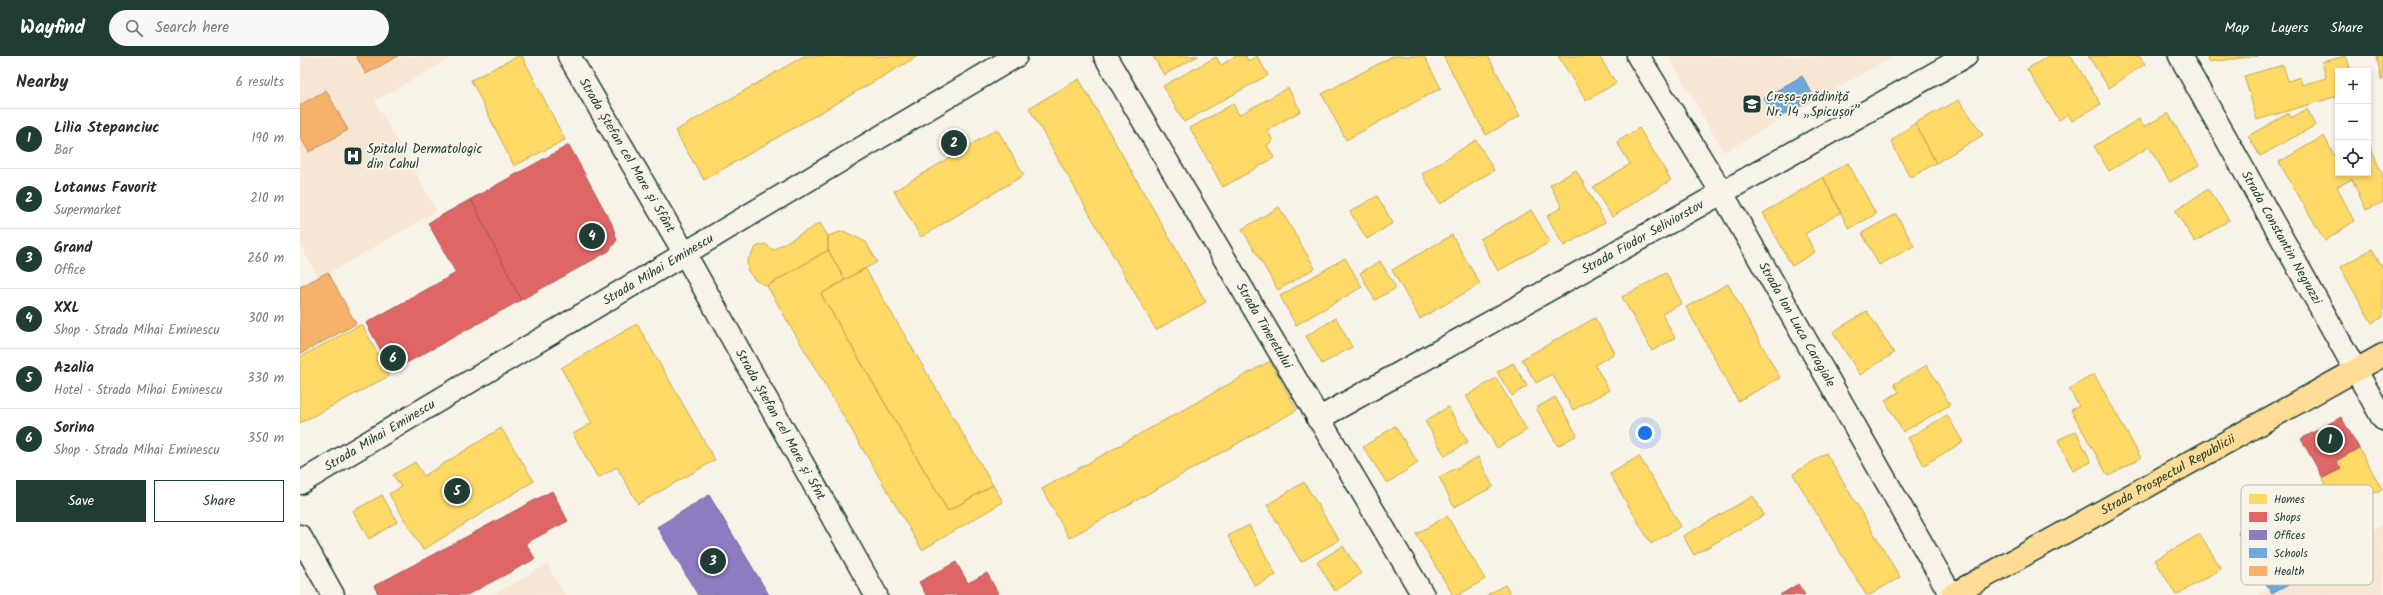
<!DOCTYPE html>
<meta charset="utf-8">
<style>
:root{--surface:#fff;--page:#f7f7f7;--text:#2b2b33;--muted:#7c7c81;--line:#e1e1e2;--accent:#1f3d34}
body{margin:0;font-family:Kalam,sans-serif;background:var(--page);color:var(--text)}
.controls{position:absolute;right:12px;top:12px;display:grid;overflow:hidden;border-radius:0px;box-shadow:0 2px 6px #0003}
.controls button{width:36px;height:36px;display:grid;place-items:center;padding:0;border:0;border-bottom:1px solid var(--line);background:var(--surface);color:var(--text);font:20px sans-serif}
.you{position:absolute;left:1345px;top:377px;width:14px;height:14px;margin:-10px;border:3px solid #fff;border-radius:50%;background:#1a73e8;box-shadow:0 0 0 6px #1a73e833}
.badge{display:grid;place-items:center;width:26px;height:26px;border-radius:50%;background:var(--accent);color:#fff;font-size:13px;font-weight:700}
.pin{position:absolute;translate:-50% -50%;border:2px solid #fff;box-shadow:0 1px 4px #0006}
.list{margin:0;padding:0;list-style:none}
h2{display:flex;justify-content:space-between;align-items:center;height:52px;margin:0;padding:0 16px;font-size:17px}
h2 small{font-size:13px;font-weight:400;color:var(--muted)}
.list li{display:grid;grid-template-columns:26px 1fr auto;gap:12px;align-items:center;box-sizing:border-box;height:60px;padding:0 16px;border-top:1px solid var(--line)}
.list b{display:block;font-size:15px;white-space:nowrap}
.list p{margin:0;font-size:13px;white-space:nowrap;color:var(--muted)}
.list em{font-size:13px;font-style:normal;color:var(--muted)}
.actions{display:flex;gap:8px;padding:12px 16px}
.actions a{flex:1;padding:9px 0;border:1px solid var(--accent);border-radius:0px;text-align:center;font-size:14px;color:var(--accent)}
.actions .main{background:var(--accent);color:#fff}
.icon{flex:none;width:22px;height:22px;fill:none;stroke:currentColor;stroke-width:2;stroke-linecap:round;stroke-linejoin:round}
.map{position:relative;flex:none;width:2083px;height:539px;overflow:hidden}
header{display:flex;align-items:center;gap:24px;box-sizing:border-box;height:56px;padding:0 20px;background:var(--accent);color:#fff}
header strong{font-size:19px}
nav{display:flex;gap:22px;margin-inline-start:auto;font-size:14px}
.search{width:280px;height:36px;background:var(--page);display:flex;align-items:center;gap:10px;box-sizing:border-box;padding:0 14px;border-radius:22px;color:var(--muted);font-size:15px}
main{display:flex}
aside{flex:1;background:var(--surface)}
.map>svg:first-child{display:block}
.built{fill:#f7e6d4}
.homes{fill:#ffd966;stroke:#bcaa57}
.shops{fill:#e06666;stroke:#a65a57}
.offices{fill:#8e7cc3;stroke:#6d6998}
.schools{fill:#6fa8dc;stroke:#5788aa}
.health{fill:#f6b26b;stroke:#b68f5a}
.lines{fill:none;stroke-linecap:round;stroke-linejoin:round}
.minor-casing{stroke:#1f3d34;stroke-width:25}
.major-casing{stroke:#1f3d34;stroke-width:25}
.minor{stroke:#f7f3e8;stroke-width:22}
.major{stroke:#ffdd96;stroke-width:22}
.labels{text-anchor:middle;dominant-baseline:central;stroke-width:4;stroke-linejoin:round;paint-order:stroke}
.poi-label{font-size:13px;fill:#1f3d34;stroke:#f7f3e8;text-anchor:start}
.street-label{font-size:13px;fill:#1f3d34;stroke:#f7f3e8}
.key{fill:#f7f3e8;stroke:#b6bcb2;stroke-width:1}
.key-label{font-size:11px;fill:#1f3d34}
</style>
<header>
<strong>Wayfind</strong>
<div class="search"><svg class="icon" aria-label="search" viewBox="0 0 24 24"><circle cx="10" cy="10" r="6"/><path d="M15 15l6 6"/></svg>Search here</div>
<nav><a>Map</a><a>Layers</a><a>Share</a></nav>
</header>
<main>
<aside>
<h2>Nearby<small>6 results</small></h2>
<ul class="list">
<li><span class="badge">1</span><div><b>Lilia Stepanciuc</b><p>Bar</p></div><em>190 m</em></li>
<li><span class="badge">2</span><div><b>Lotanus Favorit</b><p>Supermarket</p></div><em>210 m</em></li>
<li><span class="badge">3</span><div><b>Grand</b><p>Office</p></div><em>260 m</em></li>
<li><span class="badge">4</span><div><b>XXL</b><p>Shop · Strada Mihai Eminescu</p></div><em>300 m</em></li>
<li><span class="badge">5</span><div><b>Azalia</b><p>Hotel · Strada Mihai Eminescu</p></div><em>330 m</em></li>
<li><span class="badge">6</span><div><b>Sorina</b><p>Shop · Strada Mihai Eminescu</p></div><em>350 m</em></li>
</ul>
<div class="actions"><a class="main">Save</a><a>Share</a></div>
</aside>
<div class="map">
<svg width="2083" height="539" viewBox="0 0 2083 539">
<rect width="100%" height="100%" fill="#f7f3e8"/>
<filter id="ink" filterUnits="userSpaceOnUse"><feTurbulence type="fractalNoise" baseFrequency=".025" numOctaves="2"/><feDisplacementMap in="SourceGraphic" scale="8" xChannelSelector="R" yChannelSelector="G"/><feConvolveMatrix kernelMatrix="1 2 1 2 8 2 1 2 1" color-interpolation-filters="sRGB"/></filter>
<g filter="url(#ink)">
<path class="built" d="M0,0H154L75,45L137,155L19,223L0,189Z
M1368,0H1594L1424,96Z
M2083,468V539H1958Z
M247,508L265,539H193Z"/>
<path class="homes" d="M218,0H222L265,84L214,110L171,24Z
M504,0H618L404,124L375,75Z
M853,0H898L864,19Z
M936,0H946L948,5L957,0L968,19L884,66L863,30L916,1L921,9Z
M1093,0H1124L1141,32L1046,84L1022,38Z
M1143,0H1188L1220,60L1186,79Z
M1258,0H1299L1316,27L1286,45Z
M1749,0H1771L1801,48L1772,65L1768,58L1759,64L1727,13Z
M1788,0H1839L1845,8L1809,32Z
M1907,0H1958L1908,6Z
M2046,0L2051,15H2038V40L1957,64L1944,20L1983,9L1988,25L2000,21L2002,29L2026,22L2022,6Z
M2077,0H2083V23H2081Z
M779,23L906,246L856,274L729,52Z
M988,32L1001,55L967,74L973,85L967,89L974,102L923,131L890,72L933,48L939,59Z
M1659,44L1683,79L1636,107L1615,67Z
M2007,53L2016,69L1960,100L1948,80L1989,57L1991,62Z
M1868,57L1899,109L1870,126L1849,91L1809,115L1794,90L1839,63L1844,71Z
M1615,67L1636,107L1610,122L1591,85Z
M1339,72L1371,124L1312,161L1293,131L1330,108L1317,86Z
M697,73L724,119L621,181L594,135Z
M2024,80L2038,107V117H2068V94L2071,93L2083,120V146L2066,154L2052,123L2037,131L2054,165L2025,185L1979,106Z
M1176,84L1194,114L1140,148L1122,118Z
M1548,107L1576,158L1549,173L1523,121Z
M1276,114L1305,166L1264,190L1247,160L1262,151L1250,129Z
M1523,121L1541,156L1505,178L1515,196L1492,210L1463,157Z
M1908,133L1929,164L1895,186L1875,155Z
M1077,140L1093,167L1067,183L1050,156Z
M979,151L1015,212L978,234L942,173Z
M1231,154L1250,186L1198,215L1180,183Z
M1596,158L1614,190L1579,209L1562,177Z
M520,167L528,180V194L467,230L455,224L448,215L447,205L456,191L465,188L473,194Z
M543,175L566,186L577,206L545,224L528,194V180Z
M1152,179L1180,228L1120,263L1092,214Z
M2072,193L2083,212V261L2072,267L2040,211Z
M528,194L545,224L521,238L648,455L693,429L703,446L622,494L467,230Z
M1045,202L1062,231L996,269L980,240Z
M1080,205L1096,232L1075,244L1060,217Z
M565,212L693,429L648,455L521,238Z
M1366,217L1382,247L1362,258L1375,282L1352,295L1322,241Z
M1428,228L1480,322L1438,345L1386,251Z
M1567,255L1594,297L1560,319L1533,276Z
M1036,262L1052,291L1022,308L1006,280Z
M1295,262L1315,297L1295,309L1309,334L1273,354L1252,318L1236,327L1222,303Z
M62,268L89,320L0,367V301Z
M337,268L415,404L338,448L317,411L298,422L273,378L292,367L261,312Z
M970,305L997,354L769,482L742,433Z
M1213,307L1227,330L1212,340L1197,316Z
M1627,309L1650,349L1603,376L1585,344L1599,336L1594,328Z
M1794,318L1841,402L1808,420L1771,354L1779,350L1769,333Z
M1196,322L1227,374L1197,392L1166,340Z
M1255,341L1277,379L1258,390L1236,352Z
M1148,351L1168,386L1145,400L1125,365Z
M1647,359L1663,386L1624,409L1608,382Z
M1095,370L1118,407L1087,427L1063,391Z
M201,372L234,425L123,494L89,438L101,431L93,419L115,406L124,420Z
M1776,375L1791,406L1773,415L1758,384Z
M2059,392L2082,433L2040,456L2031,447L2015,456L2009,442L2027,432L2023,422L2041,413L2036,405Z
M1526,397L1600,521L1570,539H1566L1493,418Z
M1339,400L1381,470L1351,488L1310,418Z
M1178,401L1193,431L1154,451L1139,421Z
M1004,426L1039,484L1001,506L967,449Z
M82,439L97,466L69,483L53,455Z
M1453,440L1464,459L1394,499L1383,480Z
M1147,460L1185,523L1159,539H1153L1116,478Z
M949,469L976,519L955,530L928,480Z
M1900,478L1921,513L1876,539L1855,504Z
M1043,490L1061,518L1035,535L1017,506Z
M1205,529L1211,539H1187Z"/>
<path class="shops" d="M269,89L312,168L317,184L309,195L221,244L171,143Z
M171,143L221,244L92,315L66,267L156,217L128,167Z
M2041,361L2059,392L2036,405L2041,413L2023,422L2001,383Z
M252,435L268,465L226,487L235,503L167,539H79L74,530Z
M656,506L668,527L687,517L699,539H626L619,526Z
M1498,528L1505,539H1480Z"/>
<path class="offices" d="M409,439L469,539H398L357,471Z"/>
<path class="schools" d="M1502,20L1515,42L1476,63L1464,42Z
M1977,454L2012,515L1972,538L1938,477Z"/>
<path class="health" d="M56,0H98L66,18Z
M26,34L48,74L9,96L0,81V49Z
M28,216L56,268L0,298V231Z"/>
<g class="lines">
<g class="minor-casing">
<g id="minor">
<path id="s1" d="M269,0L385,198L576,539"/>
<path id="s2" d="M805,0L1123,539"/>
<path id="s3" d="M1338,0L1422,137L1651,539"/>
<path id="s4" d="M1880,0L2083,363"/>
<path id="s5" d="M1018,363L1666,0"/>
<path id="s6" d="M0,427L716,0"/>
<path d="M0,480L33,539"/>
</g>
</g>
<g class="major-casing">
<g id="major">
<path id="s7" d="M1652,539L2083,299"/>
</g>
</g>
<use href="#minor" class="minor"/>
<use href="#major" class="major"/>
</g>
</g>
<defs>
<g id="school-square" transform="scale(1)"><rect x="-9" y="-9" width="18" height="18" rx="4" fill="#1f3d34" stroke="#f7f3e8"/><path d="M0-5L7-2L0 1L-7-2ZM-4 1L0 2.5L4 1V4Q0 6-4 4Z" fill="#fff"/></g>
<g id="hospital-square" transform="scale(1)"><rect x="-9" y="-9" width="18" height="18" rx="4" fill="#1f3d34" stroke="#f7f3e8"/><path d="M-5-5h3v3.5h4V-5h3V5h-3V1.5h-4V5h-3Z" fill="#fff"/></g>
</defs>
<g fill-rule="evenodd">
<use href="#school-square" x="1452" y="48"/>
<use href="#hospital-square" x="53" y="100"/>
</g>
<g class="labels">
<g class="poi-label">
<text x="1466" y="41">Creșa-grădiniță<tspan x="1466" dy="15">Nr. 14 „Spicușor”</tspan></text>
<text x="67" y="93">Spitalul Dermatologic<tspan x="67" dy="15">din Cahul</tspan></text>
</g>
<g class="street-label">
<text stroke="none"><textPath href="#s1" startOffset="115">Strada Ștefan cel Mare și Sfânt</textPath></text>
<text stroke="none"><textPath href="#s5" startOffset="372">Strada Fiodor Seliviorstov</textPath></text>
<text stroke="none"><textPath href="#s4" startOffset="208">Strada Constantin Negruzzi</textPath></text>
<text stroke="none"><textPath href="#s6" startOffset="417">Strada Mihai Eminescu</textPath></text>
<text stroke="none"><textPath href="#s3" startOffset="312">Strada Ion Luca Caragiale</textPath></text>
<text stroke="none"><textPath href="#s2" startOffset="313">Strada Tineretului</textPath></text>
<text stroke="none"><textPath href="#s1" startOffset="425">Strada Ștefan cel Mare și Sfnt</textPath></text>
<text stroke="none"><textPath href="#s6" startOffset="93">Strada Mihai Eminescu</textPath></text>
<text stroke="none"><textPath href="#s7" startOffset="247">Strada Prospectul Republicii</textPath></text>
</g>
</g>
<rect x="1941" y="429" width="132" height="100" rx="6" class="key"/>
<rect x="1949" y="438" width="18" height="10" fill="#ffd966"/>
<rect x="1949" y="456" width="18" height="10" fill="#e06666"/>
<rect x="1949" y="474" width="18" height="10" fill="#8e7cc3"/>
<rect x="1949" y="492" width="18" height="10" fill="#6fa8dc"/>
<rect x="1949" y="510" width="18" height="10" fill="#f6b26b"/>
<g class="key-label">
<text x="1974" y="447">Homes</text>
<text x="1974" y="465">Shops</text>
<text x="1974" y="483">Offices</text>
<text x="1974" y="501">Schools</text>
<text x="1974" y="519">Health</text>
</g>
</svg>
<div class="controls">
<button>+</button>
<button>−</button>
<button><svg class="icon" aria-label="locate" viewBox="0 0 24 24"><circle cx="12" cy="12" r="6"/><path d="M12 2v4M12 18v4M2 12h4M18 12h4"/></svg></button>
</div>
<div class="you"></div>
<div class="pin badge" style="left:2030px;top:384px">1</div>
<div class="pin badge" style="left:654px;top:87px">2</div>
<div class="pin badge" style="left:413px;top:505px">3</div>
<div class="pin badge" style="left:292px;top:180px">4</div>
<div class="pin badge" style="left:157px;top:435px">5</div>
<div class="pin badge" style="left:93px;top:302px">6</div>
</div>
</main>
